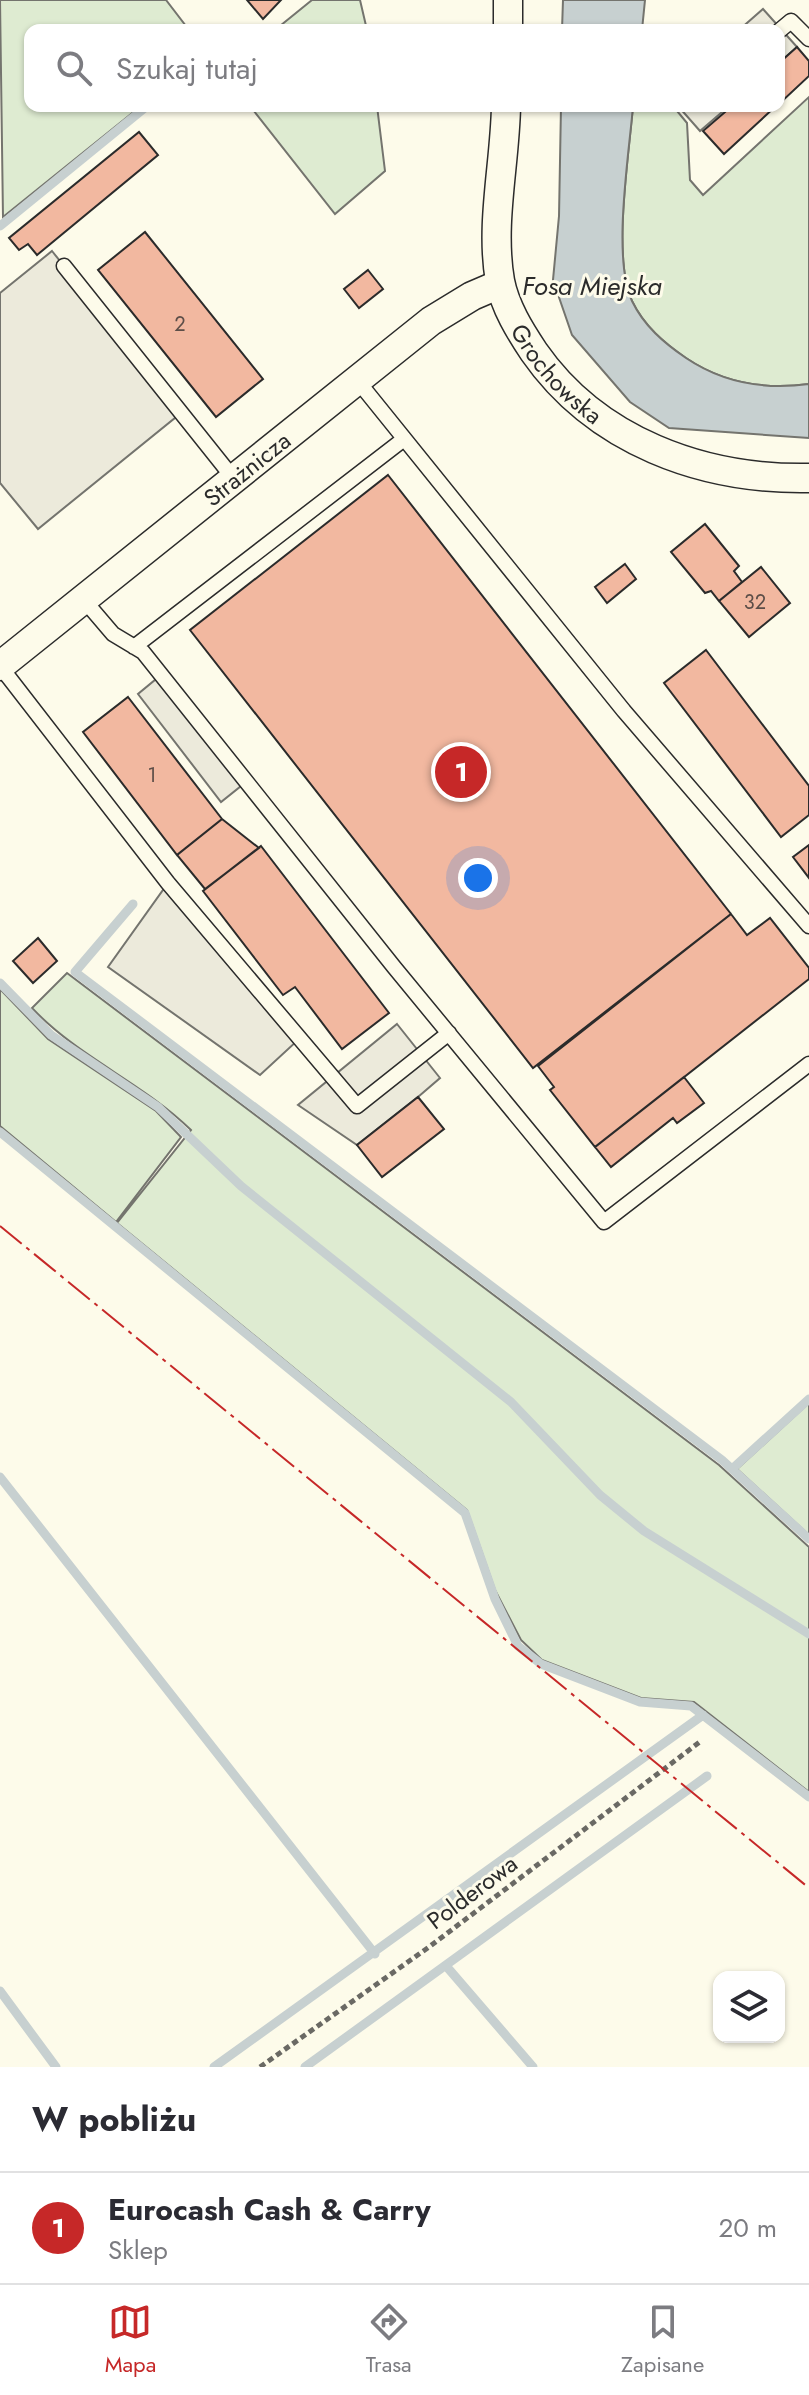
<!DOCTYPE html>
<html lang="pl">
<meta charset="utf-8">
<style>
:root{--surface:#fff;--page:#f7f7f7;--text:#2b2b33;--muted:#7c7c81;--line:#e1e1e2;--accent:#c62828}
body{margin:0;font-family:Jost,sans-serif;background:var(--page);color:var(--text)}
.controls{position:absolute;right:24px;bottom:24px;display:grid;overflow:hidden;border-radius:16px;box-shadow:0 2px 6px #0004}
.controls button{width:72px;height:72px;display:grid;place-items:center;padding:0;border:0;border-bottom:2px solid var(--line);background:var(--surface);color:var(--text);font:40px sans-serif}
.you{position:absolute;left:478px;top:878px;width:28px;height:28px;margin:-20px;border:6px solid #fff;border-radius:50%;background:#1a73e8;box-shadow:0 0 0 12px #1a73e833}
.badge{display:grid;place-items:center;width:52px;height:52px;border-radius:50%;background:var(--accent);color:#fff;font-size:26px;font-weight:700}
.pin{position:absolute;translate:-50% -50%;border:4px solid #fff;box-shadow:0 2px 8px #0006}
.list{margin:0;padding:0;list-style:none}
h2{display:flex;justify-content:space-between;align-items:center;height:104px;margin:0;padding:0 32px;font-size:34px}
h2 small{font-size:26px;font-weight:400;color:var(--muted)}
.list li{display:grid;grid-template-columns:52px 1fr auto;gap:24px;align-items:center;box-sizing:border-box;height:112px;padding:0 32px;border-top:2px solid var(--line)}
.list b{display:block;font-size:30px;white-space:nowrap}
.list p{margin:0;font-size:26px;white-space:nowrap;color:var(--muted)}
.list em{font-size:26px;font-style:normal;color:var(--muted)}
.icon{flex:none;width:44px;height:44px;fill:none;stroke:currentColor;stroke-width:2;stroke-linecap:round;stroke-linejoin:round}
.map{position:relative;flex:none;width:809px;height:2067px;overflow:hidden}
.search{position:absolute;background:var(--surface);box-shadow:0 2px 6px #0004;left:24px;right:24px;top:24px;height:88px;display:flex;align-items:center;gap:20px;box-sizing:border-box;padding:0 28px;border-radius:16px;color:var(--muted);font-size:30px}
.sheet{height:216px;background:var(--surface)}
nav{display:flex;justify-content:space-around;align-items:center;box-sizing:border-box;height:112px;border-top:2px solid var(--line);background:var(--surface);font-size:22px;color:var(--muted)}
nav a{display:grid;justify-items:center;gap:4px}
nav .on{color:var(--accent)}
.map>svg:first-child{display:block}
.green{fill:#deebd1;stroke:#74746e;stroke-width:2}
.parking{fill:#eceadb;stroke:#74746e;stroke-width:2}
.water{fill:#c7d0d0;stroke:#74746e;stroke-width:2}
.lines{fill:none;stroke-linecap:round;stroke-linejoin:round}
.stream{stroke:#c7d0d0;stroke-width:9}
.building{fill:#f2b8a0;stroke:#2b2b2b;stroke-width:2}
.lane-casing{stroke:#2b2b2b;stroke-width:17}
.street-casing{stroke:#2b2b2b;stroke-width:31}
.path{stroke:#6a6964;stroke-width:5;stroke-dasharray:6 4;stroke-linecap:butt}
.lane{stroke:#fdfbea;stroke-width:14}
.street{stroke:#fdfbea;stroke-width:28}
.power{stroke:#c62828;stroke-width:2;stroke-dasharray:28 6 4 6;stroke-linecap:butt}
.labels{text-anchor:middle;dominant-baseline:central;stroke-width:6;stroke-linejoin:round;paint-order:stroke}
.number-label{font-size:20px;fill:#5d4e48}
.street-label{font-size:24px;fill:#2b2b2b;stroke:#fdfbea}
.water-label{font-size:26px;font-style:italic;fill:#2b2b2b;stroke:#fdfbea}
</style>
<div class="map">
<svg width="809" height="2067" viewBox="0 0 809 2067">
<rect width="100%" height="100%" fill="#fdfbea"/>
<path class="green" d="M0,0H166L189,30H30V106H141L3,217Z
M312,0H360L367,30H275Z
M809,97V384C765,390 723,383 686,358C664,343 644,326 632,301C612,258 629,155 633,106H673L687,123L690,180L703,195Z
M250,106H377L385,171L335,214Z
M67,973L719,1465L809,1547V1792L694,1702L641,1698L542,1660L521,1640L495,1590L467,1510L117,1223L191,1130C143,1083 78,1057 32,1008Z
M0,989L48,1039L156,1111L181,1137L116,1222L0,1126Z
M809,1403V1535L737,1469Z"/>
<path class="parking" d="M763,9L797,47L779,63V30H739Z
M678,106H729L700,131Z
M52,251L181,413L38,529L0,483V293Z
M161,675L246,782L221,802L138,694Z
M168,883L298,1040L260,1075L108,967Z
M397,1024L440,1078L418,1097L357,1145L298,1105Z"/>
<path class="water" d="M563,0H645L642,30H562Z
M561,106H633C629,155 612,258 632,301C644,326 664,343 686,358C723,383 765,390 809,384V438L669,428L630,402L572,335L553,280L559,216Z"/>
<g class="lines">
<path class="stream" d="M0,226L147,106
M133,904L75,972L722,1460L809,1539
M0,983L51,1035L158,1107L241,1186L511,1402L600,1495L644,1531L809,1634
M0,1132L465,1513L495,1599L518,1646L541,1664L640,1702L691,1706L809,1797
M732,1469L809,1399
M0,1477L375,1954
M447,1967L533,2067
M0,1991L56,2067
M214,2067L703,1715
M305,2067L707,1776"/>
</g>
<path class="building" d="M247,0H281L263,19Z
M797,47L809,61V76L779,104V63Z
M732,106H776L724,154L703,131Z
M139,132L158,155L37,255L28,244L19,250L9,238Z
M145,232L263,379L216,417L98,270Z
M368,270L383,289L359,308L344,289Z
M388,475L731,914L533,1068L190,630Z
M705,524L739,566L734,571L742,582L719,601L711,591L705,593L671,552Z
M625,564L636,579L607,603L595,587Z
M761,567L790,603L749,637L719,601Z
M706,650L809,786V815L781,837L664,683Z
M128,697L222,819L177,855L83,732Z
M222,819L259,848L205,889L177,855Z
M809,845V878L793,857Z
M261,846L389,1013L342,1049L295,987L283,995L203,891Z
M731,914L747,935L770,918L809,968V979L595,1147L550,1090L554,1087L538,1066Z
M38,938L57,961L33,983L13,961Z
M684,1077L704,1103L677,1123L673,1118L611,1167L595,1147Z
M418,1097L444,1129L382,1177L357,1145Z"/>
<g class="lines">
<g class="lane-casing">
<path id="lane" d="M779,31L791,21L809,39
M64,266L234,479
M357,380L624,711L809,926
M84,600L113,634L143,652L394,967L604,1222L809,1064
M134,647L404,439
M0,666L168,883L357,1106L449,1033"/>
</g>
<g class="street-casing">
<g id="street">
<path d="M508,30V0"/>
<path id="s1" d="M506,106C505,164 490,224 500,281C505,307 520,331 534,352C596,441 702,480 809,478"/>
<path id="s2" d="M0,666L431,321L472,296L500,284"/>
</g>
</g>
<path class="path" d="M260,2067L429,1947L701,1741"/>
<use href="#lane" class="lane"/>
<use href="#street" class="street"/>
<path class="power" d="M0,1226L809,1888"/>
</g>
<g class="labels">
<g class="number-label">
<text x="180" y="324">2</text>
<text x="755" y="602">32</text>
<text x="152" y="775">1</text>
</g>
<g class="street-label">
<text stroke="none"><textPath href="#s1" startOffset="286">Grochowska</textPath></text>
<text stroke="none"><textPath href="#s2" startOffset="316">Strażnicza</textPath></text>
<text transform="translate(472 1892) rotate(-37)">Polderowa</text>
</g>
<g class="water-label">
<text x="592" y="286">Fosa Miejska</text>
</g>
</g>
</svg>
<div class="controls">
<button><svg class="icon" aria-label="layers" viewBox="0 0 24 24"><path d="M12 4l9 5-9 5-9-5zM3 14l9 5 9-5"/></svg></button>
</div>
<div class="you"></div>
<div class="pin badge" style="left:461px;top:772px">1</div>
<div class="search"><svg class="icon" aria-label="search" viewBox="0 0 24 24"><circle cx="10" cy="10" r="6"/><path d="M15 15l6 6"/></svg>Szukaj tutaj</div>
</div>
<section class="sheet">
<h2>W pobliżu<small></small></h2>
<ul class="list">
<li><span class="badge">1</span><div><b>Eurocash Cash &amp; Carry</b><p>Sklep</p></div><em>20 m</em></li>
</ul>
</section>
<nav>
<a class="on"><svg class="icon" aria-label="map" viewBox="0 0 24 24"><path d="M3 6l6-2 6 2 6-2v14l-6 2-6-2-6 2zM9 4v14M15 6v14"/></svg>Mapa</a>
<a><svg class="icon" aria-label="directions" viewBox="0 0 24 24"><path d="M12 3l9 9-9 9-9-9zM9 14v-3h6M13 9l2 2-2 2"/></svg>Trasa</a>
<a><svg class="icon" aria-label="saved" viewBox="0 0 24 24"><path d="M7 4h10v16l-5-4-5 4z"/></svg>Zapisane</a>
</nav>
